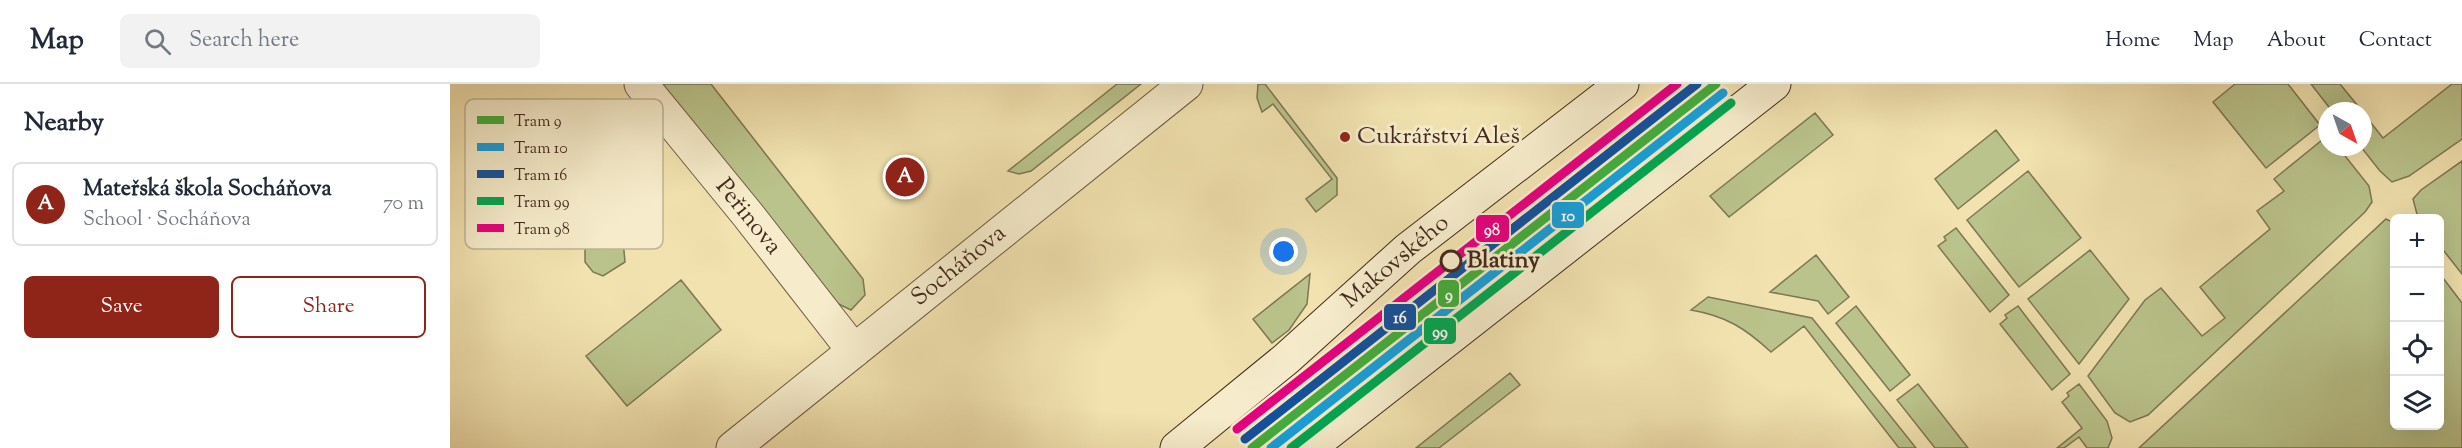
<!DOCTYPE html>
<meta charset="utf-8">
<style>
:root{--surface:#fff;--page:#f2f2f3;--text:#1f2937;--muted:#747a83;--line:#e0e1e3;--accent:#8f2418}
body{margin:0;font-family:"Sorts Mill Goudy",serif;background:var(--page);color:var(--text)}
.controls{position:absolute;right:18px;bottom:18px;display:grid;overflow:hidden;border-radius:9px;box-shadow:0 6px 24px #0002}
.controls button{width:54px;height:54px;display:grid;place-items:center;padding:0;border:0;border-bottom:2px solid var(--line);background:var(--surface);color:var(--text);font:30px sans-serif}
.compass{position:absolute;left:1868px;top:18px;width:54px;height:54px;border-radius:50%;background:var(--surface);box-shadow:0 6px 24px #0002;rotate:140deg}
.you{position:absolute;left:834px;top:168px;width:21px;height:21px;margin:-15px;border:4px solid #fff;border-radius:50%;background:#1a73e8;box-shadow:0 0 0 9px #1a73e833}
.badge{display:grid;place-items:center;width:39px;height:39px;border-radius:50%;background:var(--accent);color:#fff;font-size:20px;font-weight:700}
.pin{position:absolute;translate:-50% -50%;border:3px solid #fff;box-shadow:0 2px 6px #0006}
.list{margin:0;padding:0;list-style:none}
h2{display:flex;justify-content:space-between;align-items:center;height:78px;margin:0;padding:0 24px;font-size:26px}
h2 small{font-size:20px;font-weight:400;color:var(--muted)}
.list li{display:grid;grid-template-columns:39px 1fr auto;gap:18px;align-items:center;box-sizing:border-box;height:84px;margin:0 12px 12px;padding:0 12px;border:2px solid var(--line);border-radius:9px}
.list b{display:block;font-size:22px;white-space:nowrap}
.list p{margin:0;font-size:20px;white-space:nowrap;color:var(--muted)}
.list em{font-size:20px;font-style:normal;color:var(--muted)}
.actions{display:flex;gap:12px;padding:18px 24px}
.actions a{flex:1;padding:14px 0;border:2px solid var(--accent);border-radius:9px;text-align:center;font-size:21px;color:var(--accent)}
.actions .main{background:var(--accent);color:#fff}
.icon{flex:none;width:33px;height:33px;fill:none;stroke:currentColor;stroke-width:2;stroke-linecap:round;stroke-linejoin:round}
.map{position:relative;flex:none;width:2012px;height:364px;overflow:hidden}
header{display:flex;align-items:center;gap:36px;box-sizing:border-box;height:84px;padding:0 30px;background:var(--surface);border-bottom:2px solid var(--line)}
header strong{font-size:28px}
nav{display:flex;gap:33px;margin-inline-start:auto;font-size:21px}
.search{width:420px;height:54px;background:var(--page);display:flex;align-items:center;gap:15px;box-sizing:border-box;padding:0 21px;border-radius:9px;color:var(--muted);font-size:22px}
main{display:flex}
aside{flex:1;background:var(--surface)}
.map>svg:first-child{display:block}
.green{fill:#bac38b;stroke:#7e7654;stroke-width:1.5}
.lines{fill:none;stroke-linecap:round;stroke-linejoin:round}
.street-casing{stroke:#6e5842;stroke-width:35}
.secondary-casing{stroke:#432a1e;stroke-width:35}
.street{stroke:#f6eccb;stroke-width:33}
.secondary{stroke:#f6eccb;stroke-width:33}
.tram-1-casing{stroke:#f6eccb;stroke-width:14}
.tram-2-casing{stroke:#f6eccb;stroke-width:14}
.tram-3-casing{stroke:#f6eccb;stroke-width:14}
.tram-4-casing{stroke:#f6eccb;stroke-width:14}
.tram-5-casing{stroke:#f6eccb;stroke-width:14}
.tram-1{stroke:#43ac3c;stroke-width:9}
.tram-2{stroke:#179ed8;stroke-width:9}
.tram-3{stroke:#13519c;stroke-width:9}
.tram-4{stroke:#00a651;stroke-width:9}
.tram-5{stroke:#e5007d;stroke-width:9}
.poi-dot{fill:#8f2418;stroke:#f6eccb;stroke-width:2}
.stop-dot{fill:#f6eccb;stroke:#432a1e;stroke-width:3}
.labels{text-anchor:middle;dominant-baseline:central;stroke-width:6;stroke-linejoin:round;paint-order:stroke}
.poi-label{font-size:24px;fill:#432a1e;stroke:#f6eccb;text-anchor:start}
.street-label{font-size:24px;fill:#432a1e;stroke:#f6eccb}
.stop-label{font-size:24px;font-weight:bold;fill:#432a1e;stroke:#f6eccb;text-anchor:start}
.key{fill:#f6eccb;stroke:#c0b297;stroke-width:1.5}
.key-label{font-size:16px;fill:#432a1e}
.line-badge{stroke:#f6eccb;stroke-width:2}
.badge-label{font-size:16px;text-anchor:middle;font-weight:bold;fill:#fff}
</style>
<header>
<strong>Map</strong>
<div class="search"><svg class="icon" aria-label="search" viewBox="0 0 24 24"><circle cx="10" cy="10" r="6"/><path d="M15 15l6 6"/></svg>Search here</div>
<nav><a>Home</a><a>Map</a><a>About</a><a>Contact</a></nav>
</header>
<main>
<aside>
<h2>Nearby<small></small></h2>
<ul class="list">
<li><span class="badge">A</span><div><b>Mateřská škola Socháňova</b><p>School · Socháňova</p></div><em>70 m</em></li>
</ul>
<div class="actions"><a class="main">Save</a><a>Share</a></div>
</aside>
<div class="map">
<svg width="2012" height="364" viewBox="0 0 2012 364">
<rect width="100%" height="100%" fill="#f1e2af"/>
<filter id="stains"><feTurbulence type="fractalNoise" baseFrequency=".00333" numOctaves="4"/><feColorMatrix values="0 0 0 0 .2 0 0 0 0 .09 0 0 0 0 .02 0 0 0 .5 -.17"/></filter>
<radialGradient id="worn" r=".72"><stop offset=".6" stop-color="#630" stop-opacity="0"/><stop offset="1" stop-color="#630" stop-opacity=".3"/></radialGradient>
<path class="green" d="M208,0H261L413,195L415,211L401,226L374,213Z
M667,0H691L581,87L569,90L558,87Z
M808,0H815L887,94V111L866,128L856,115L882,95L823,20L812,28L807,14Z
M1785,0H1838L1870,41L1816,84L1763,18Z
M1861,0H1890L1912,27H1882Z
M2002,0H2012V55L1959,92L1942,98L1930,87L1911,63H1913V29L1933,54Z
M1365,29L1383,51L1279,133L1260,112Z
M1546,46L1569,76L1508,125L1485,95Z
M1877,52V63H1888L1919,102L1922,118L1915,128L1698,331L1680,338L1665,329L1638,292L1695,216L1711,204L1752,252L1775,234L1750,203L1820,145L1807,127L1834,107L1824,95Z
M2012,77V190L1990,162V135L1968,134L1963,115L1971,106Z
M1578,87L1631,154L1569,203L1517,136Z
M1936,135L1944,139V342H1990V190L2012,219V364H1689Z
M1506,144L1559,211L1540,228L1488,162L1496,156L1494,153Z
M155,145L173,156L175,178L153,192L143,188L135,178V155Z
M1640,166L1679,215L1629,280L1578,215Z
M1366,171L1399,213L1378,230L1368,217L1320,208Z
M860,190L857,220L839,246L822,259L803,235Z
M231,196L271,246L177,322L136,272Z
M1258,213L1362,234L1466,364H1449L1354,242L1321,268C1295,244 1276,232 1241,226Z
M1406,222L1460,291L1440,307L1386,239Z
M1568,222L1620,290L1602,306L1550,240L1557,234L1555,231Z
M1060,289L1070,301L989,364H966Z
M1468,300L1518,364H1485L1447,316Z
M1629,300L1657,337L1662,354L1658,364H1637L1629,353L1614,364H1607L1632,344L1612,318L1619,312L1617,309Z"/>
<g class="lines">
<g class="street-casing">
<path id="street" d="M191,0L298,131L404,267
M283,364L736,0"/>
</g>
<g class="secondary-casing">
<path id="secondary" d="M727,364L836,275L958,165L1172,0
M859,364L1324,0"/>
</g>
<use href="#street" class="street"/>
<use href="#secondary" class="secondary"/>
<g class="tram-1-casing">
<path id="tram-1" d="M802,364L1266,0"/>
</g>
<g class="tram-2-casing">
<path id="tram-2" d="M821,364L1273,9"/>
</g>
<g class="tram-3-casing">
<path id="tram-3" d="M795,355L1247,0"/>
</g>
<g class="tram-4-casing">
<path id="tram-4" d="M841,364L1281,19"/>
</g>
<g class="tram-5-casing">
<path id="tram-5" d="M787,345L1227,0"/>
</g>
<use href="#tram-1" class="tram-1"/>
<use href="#tram-2" class="tram-2"/>
<use href="#tram-3" class="tram-3"/>
<use href="#tram-4" class="tram-4"/>
<use href="#tram-5" class="tram-5"/>
</g>
<circle class="poi-dot" cx="895" cy="53" r="6"/>
<circle class="stop-dot" cx="1001" cy="177" r="10"/>
<g class="labels">
<g class="poi-label">
<text x="907" y="53">Cukrářství Aleš</text>
</g>
<g class="street-label">
<text transform="translate(298 133) rotate(51)">Peřinova</text>
<text transform="translate(946 178) rotate(-40)">Makovského</text>
<text transform="translate(509 182) rotate(-39)">Socháňova</text>
</g>
<g class="stop-label">
<text x="1017" y="177">Blatiny</text>
</g>
</g>
<rect x="15" y="15" width="198" height="150" rx="9" class="key"/>
<rect x="27" y="32" width="27" height="8" fill="#43ac3c"/>
<rect x="27" y="59" width="27" height="8" fill="#179ed8"/>
<rect x="27" y="86" width="27" height="8" fill="#13519c"/>
<rect x="27" y="113" width="27" height="8" fill="#00a651"/>
<rect x="27" y="140" width="27" height="8" fill="#e5007d"/>
<g class="key-label">
<text x="64" y="42">Tram 9</text>
<text x="64" y="69">Tram 10</text>
<text x="64" y="96">Tram 16</text>
<text x="64" y="123">Tram 99</text>
<text x="64" y="150">Tram 98</text>
</g>
<g class="line-badge">
<rect x="1101" y="117" width="34" height="28" rx="6" fill="#179ed8"/>
<rect x="1025" y="130" width="35" height="29" rx="6" fill="#e5007d"/>
<rect x="987" y="195" width="23" height="29" rx="6" fill="#43ac3c"/>
<rect x="933" y="219" width="34" height="28" rx="6" fill="#13519c"/>
<rect x="973" y="233" width="34" height="28" rx="6" fill="#00a651"/>
</g>
<g class="badge-label">
<text x="1118" y="137">10</text>
<text x="1042" y="151">98</text>
<text x="999" y="216">9</text>
<text x="950" y="239">16</text>
<text x="990" y="253">99</text>
</g>
<rect width="100%" height="100%" filter="url(#stains)"/>
<rect width="100%" height="100%" fill="url(#worn)"/>
</svg>
<div class="controls">
<button>+</button>
<button>−</button>
<button><svg class="icon" aria-label="locate" viewBox="0 0 24 24"><circle cx="12" cy="12" r="6"/><path d="M12 2v4M12 18v4M2 12h4M18 12h4"/></svg></button>
<button><svg class="icon" aria-label="layers" viewBox="0 0 24 24"><path d="M12 4l9 5-9 5-9-5zM3 14l9 5 9-5"/></svg></button>
</div>
<svg class="compass" viewBox="-18 -18 36 36"><path d="M0-13l5 13h-10z" fill="#e53935"/><path d="M0 13l5-13h-10z" fill="#747a83"/></svg>
<div class="you"></div>
<div class="pin badge" style="left:455px;top:93px">A</div>
</div>
</main>
